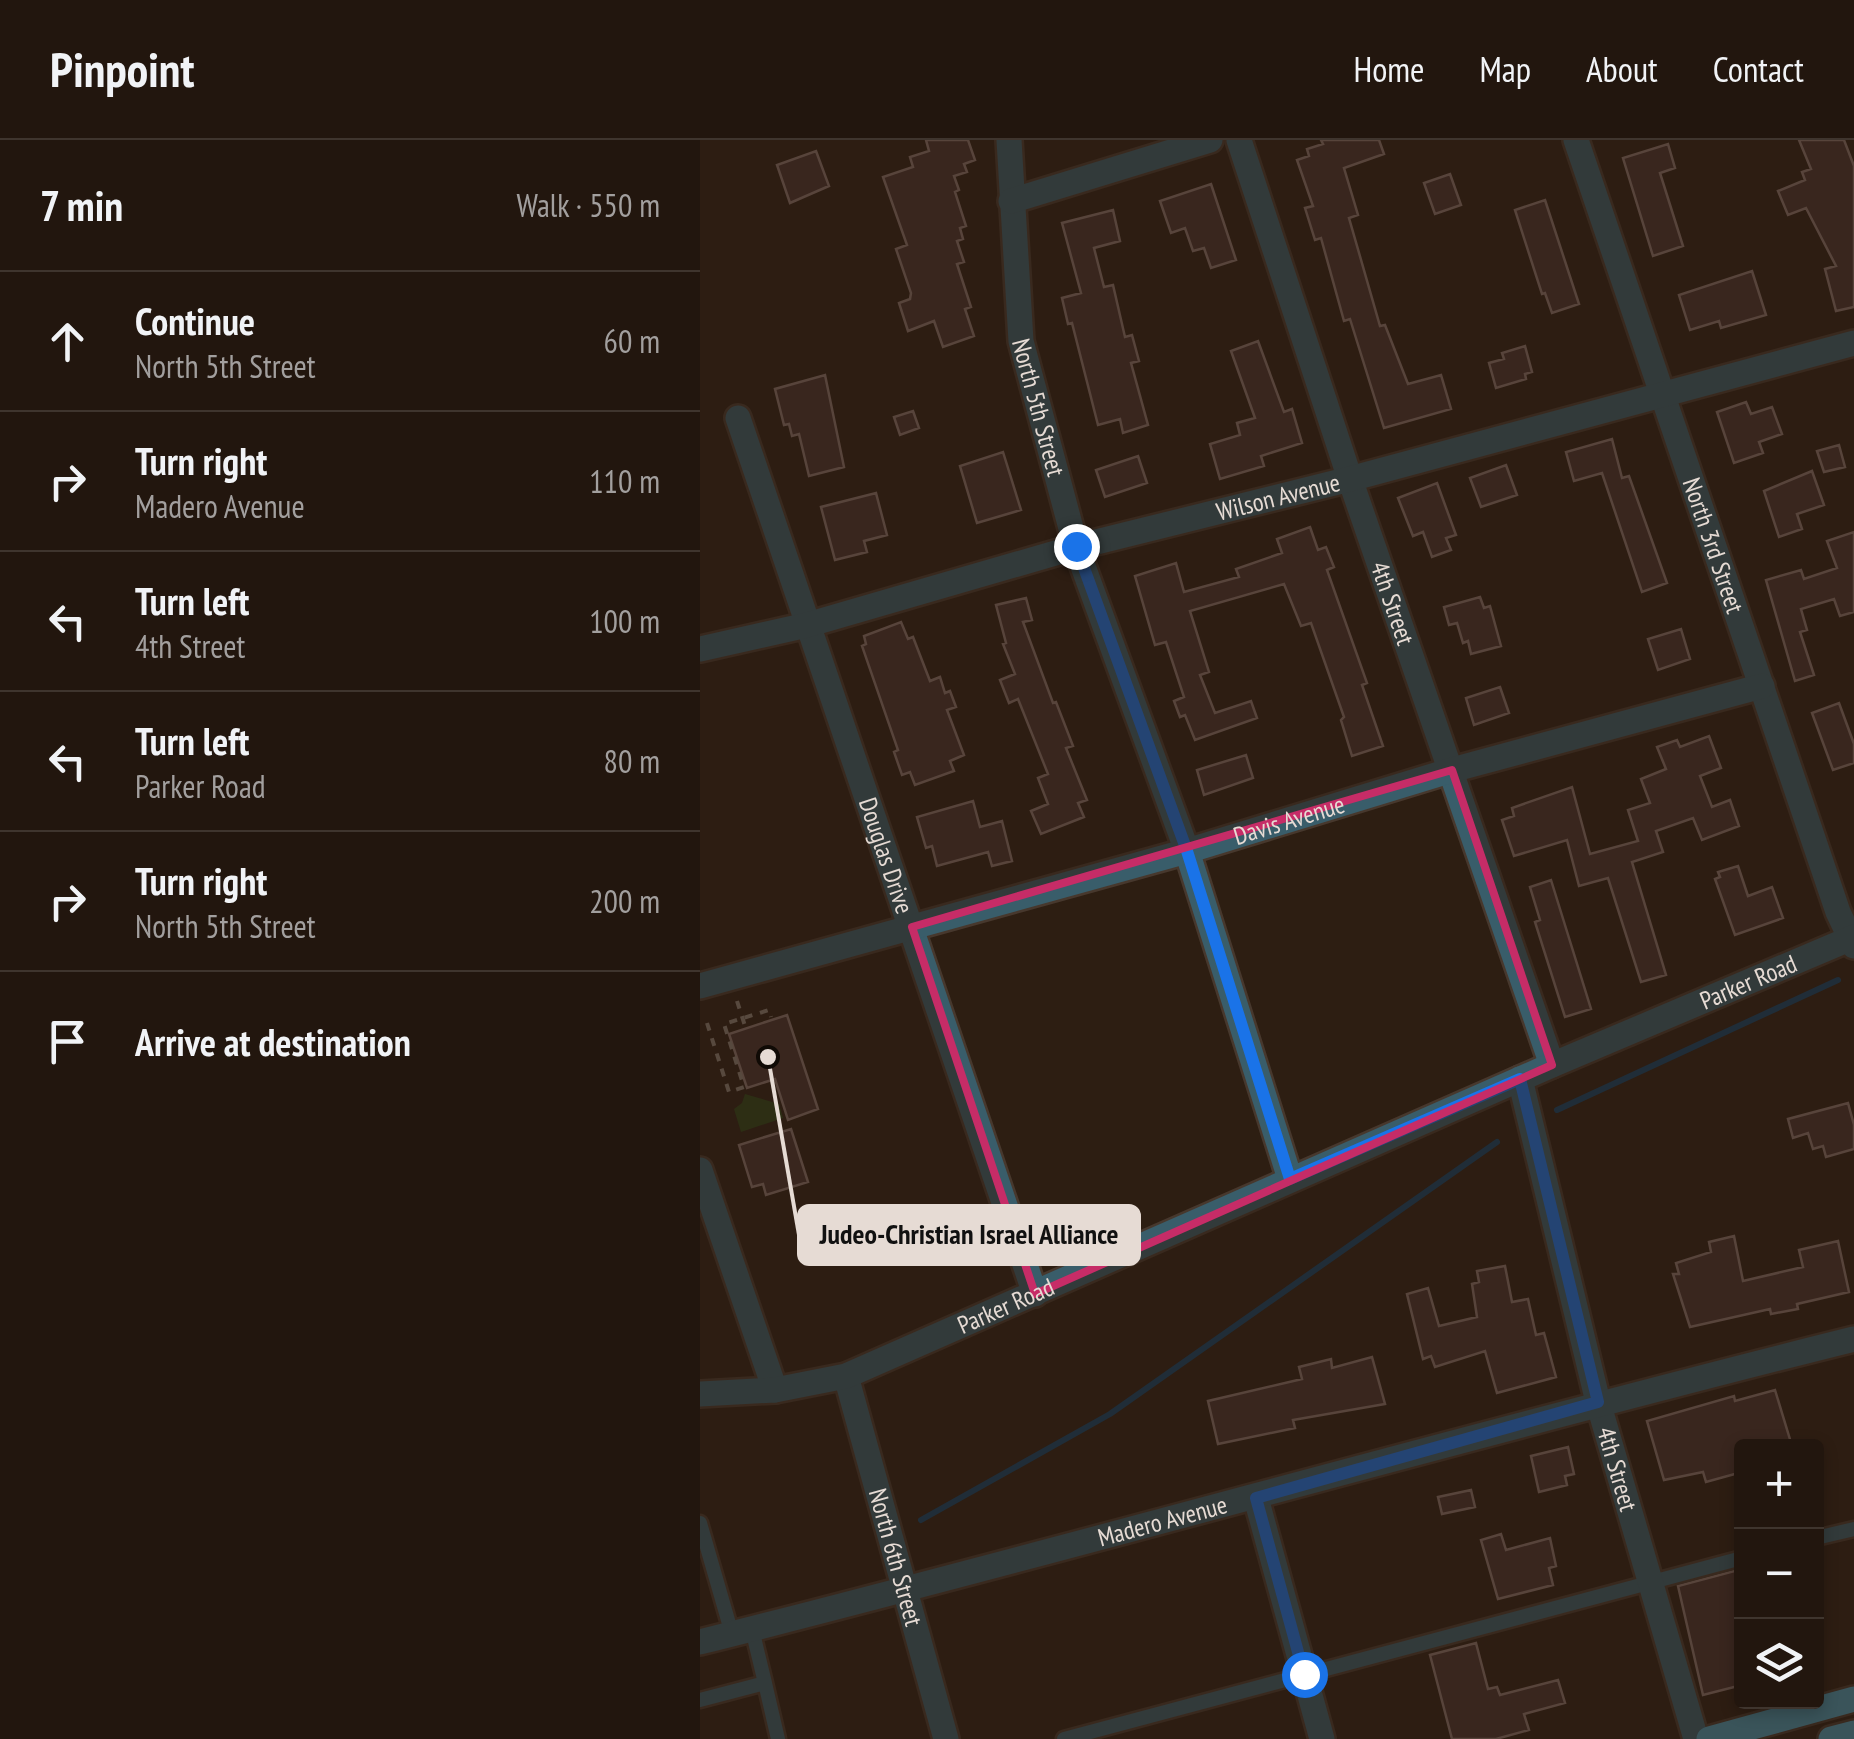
<!DOCTYPE html>
<meta charset="utf-8">
<style>
:root{--surface:#22160e;--page:#2e231c;--text:#f1f3f6;--muted:#a29f9e;--line:#3f352e}
body{margin:0;font-family:"PT Sans Narrow",sans-serif;background:var(--page);color:var(--text)}
.controls{position:absolute;right:30px;bottom:30px;display:grid;overflow:hidden;border-radius:10px;box-shadow:0 5px 15px #0003}
.controls button{width:90px;height:90px;display:grid;place-items:center;padding:0;border:0;border-bottom:2px solid var(--line);background:var(--surface);color:var(--text);font:50px sans-serif}
.stop{position:absolute;width:30px;height:30px;margin:-22px;border:8px solid #1a73e8;border-radius:50%;background:#fff}
.stop.end{background:#1a73e8;border-color:#fff;box-shadow:0 2px 10px #0008}
.list{margin:0;padding:0;list-style:none}
h2{display:flex;justify-content:space-between;align-items:center;height:130px;margin:0;padding:0 40px;font-size:42px}
h2 small{font-size:32px;font-weight:400;color:var(--muted)}
.list li{display:grid;grid-template-columns:65px 1fr auto;gap:30px;align-items:center;box-sizing:border-box;height:140px;padding:0 40px;border-top:2px solid var(--line)}
.list b{display:block;font-size:38px;white-space:nowrap}
.list p{margin:0;font-size:32px;white-space:nowrap;color:var(--muted)}
.list em{font-size:32px;font-style:normal;color:var(--muted)}
.icon{flex:none;width:55px;height:55px;fill:none;stroke:currentColor;stroke-width:2;stroke-linecap:round;stroke-linejoin:round}
.map{position:relative;flex:none;width:1154px;height:1599px;overflow:hidden}
header{display:flex;align-items:center;gap:60px;box-sizing:border-box;height:140px;padding:0 50px;background:var(--surface);border-bottom:2px solid var(--line)}
header strong{font-size:48px}
nav{display:flex;gap:55px;margin-inline-start:auto;font-size:35px}
main{display:flex}
aside{flex:1;background:var(--surface)}
.map>svg:first-child{display:block}
.green{fill:#2d4418}
.lines{fill:none;stroke-linecap:round;stroke-linejoin:round}
.stream{stroke:#114166;stroke-width:6}
.building{fill:#47322e;stroke:#8b736d;stroke-width:2.5}
.lane-casing{stroke:#47382d;stroke-width:19}
.street-casing{stroke:#47382d;stroke-width:30}
.primary-casing{stroke:#47382d;stroke-width:30}
.path{stroke:#8b7e74;stroke-width:4;stroke-dasharray:8 8;stroke-linecap:butt}
.lane{stroke:#395d6a;stroke-width:14}
.street{stroke:#395d6a;stroke-width:25}
.primary{stroke:#4997b2;stroke-width:25}
.route{stroke:#1a73e8;stroke-width:12}
.marked{fill:none;stroke:#c62c67;stroke-width:8;stroke-linejoin:round}
.labels{text-anchor:middle;dominant-baseline:central;stroke-width:8;stroke-linejoin:round;paint-order:stroke}
.street-label{font-size:25px;fill:#e6dbd4;stroke:#100a05}
.leader{fill:none;stroke:#e6dbd4;stroke-width:4}
.callout-dot{fill:#e6dbd4;stroke:#100a05;stroke-width:4}
.callout{fill:#e6dbd4;stroke:#e6dbd4;stroke-width:4}
.callout-label{font-size:28px;text-anchor:middle;font-weight:bold;fill:#111}
</style>
<header>
<strong>Pinpoint</strong>
<nav><a>Home</a><a>Map</a><a>About</a><a>Contact</a></nav>
</header>
<main>
<aside>
<h2>7 min<small>Walk · 550 m</small></h2>
<ul class="list">
<li><svg class="icon" aria-label="ahead" viewBox="0 0 24 24"><path d="M12 20V5M6 11l6-6 6 6"/></svg><div><b>Continue</b><p>North 5th Street</p></div><em>60 m</em></li>
<li><svg class="icon" aria-label="right" viewBox="0 0 24 24"><path d="M7 20v-9h11M14 6l5 5-5 5"/></svg><div><b>Turn right</b><p>Madero Avenue</p></div><em>110 m</em></li>
<li><svg class="icon" aria-label="left" viewBox="0 0 24 24"><path d="M17 20v-9H6M10 6l-5 5 5 5"/></svg><div><b>Turn left</b><p>4th Street</p></div><em>100 m</em></li>
<li><svg class="icon" aria-label="left" viewBox="0 0 24 24"><path d="M17 20v-9H6M10 6l-5 5 5 5"/></svg><div><b>Turn left</b><p>Parker Road</p></div><em>80 m</em></li>
<li><svg class="icon" aria-label="right" viewBox="0 0 24 24"><path d="M7 20v-9h11M14 6l5 5-5 5"/></svg><div><b>Turn right</b><p>North 5th Street</p></div><em>200 m</em></li>
<li><svg class="icon" aria-label="arrive" viewBox="0 0 24 24"><path d="M6 21V4h12l-3 4 3 4H6"/></svg><div><b>Arrive at destination</b></div></li>
</ul>
</aside>
<div class="map">
<svg width="1154" height="1599" viewBox="0 0 1154 1599">
<rect width="100%" height="100%" fill="#2d1e12"/>
<path class="green" d="M45,954L79,964L83,978L41,992L34,969L42,963Z"/>
<g class="lines">
<path class="stream" d="M857,970L1138,840
M221,1380L410,1274L797,1002"/>
</g>
<path class="building" d="M226,0H268L275,20L264,24L267,32L254,36L259,50L255,52L266,86L260,88L263,99L257,101L264,122L257,124L271,167L265,169L274,196L243,207L234,181L208,191L199,163L210,159L211,153L196,109L207,105L183,37L213,27L210,17L229,11Z
M621,0H679L684,14L644,28L658,75L649,78L680,186L685,185L708,244L741,235L751,269L684,288L650,179L644,181L621,98L615,100L605,68L613,66L597,20L609,16L607,9L623,4Z
M1099,0H1144L1154,26V167L1136,171L1125,129L1136,126L1106,68L1088,75L1078,51L1105,40L1102,32L1111,29Z
M968,4L975,28L960,33L983,106L953,116L923,18Z
M116,11L129,46L90,63L77,25Z
M750,34L761,65L735,74L724,43Z
M511,44L536,120L511,128L504,108L493,111L485,88L471,93L460,61Z
M845,60L879,164L852,173L845,153L842,154L815,70Z
M413,70L420,101L394,108L404,147L413,145L425,197L432,195L439,221L431,223L448,285L423,293L420,279L398,285L372,183L368,184L362,158L381,153L362,83Z
M1052,131L1066,175L1021,188L1019,181L990,190L979,155Z
M558,201L584,272L592,269L602,303L561,316L564,326L520,339L510,304L540,295L537,283L555,278L531,211Z
M825,206L832,232L825,234L826,239L796,248L789,223L804,219L802,213Z
M125,235L144,327L109,336L99,294L92,296L89,284L84,285L75,249Z
M1046,262L1051,274L1072,267L1082,294L1059,302L1063,313L1034,323L1017,272Z
M213,271L219,288L200,295L194,277Z
M912,299L922,338L929,336L967,443L942,452L902,333L874,341L866,312Z
M1139,305L1145,327L1124,332L1117,311Z
M303,312L321,370L277,383L260,326Z
M438,316L447,343L405,357L396,330Z
M806,325L817,355L781,367L770,338Z
M1112,331L1124,365L1097,374L1102,389L1079,397L1064,351Z
M737,343L756,395L746,398L751,410L732,417L723,392L713,396L698,358Z
M176,353L187,395L164,401L167,412L135,420L121,367Z
M610,387L618,410L626,407L634,427L627,430L667,543L662,545L683,606L652,616L641,580L644,577L611,483L601,486L584,444L490,471L509,532L500,535L515,573L551,561L557,578L495,600L485,575L480,577L474,561L484,557L466,502L455,505L435,436L476,423L484,452L539,437L536,429L582,413L577,399Z
M1154,392V472L1140,476L1134,459L1101,469L1107,490L1100,492L1114,535L1095,541L1066,440L1101,430L1104,439L1137,428L1127,401Z
M780,457L784,468L790,466L801,506L771,514L768,501L763,503L757,483L749,485L744,467Z
M326,458L332,480L323,482L353,563L356,562L373,606L366,608L387,660L378,663L384,677L341,694L331,671L348,664L338,638L348,634L318,559L309,563L300,540L315,534L303,504L306,503L296,465Z
M201,482L208,499L213,497L230,541L240,537L245,553L250,551L256,567L247,570L264,615L250,621L254,631L215,645L210,632L202,635L194,612L198,610L162,506L166,504L164,496Z
M981,489L990,519L958,530L948,499Z
M800,547L809,573L774,585L766,558Z
M1139,563L1154,604V623L1133,630L1112,573Z
M1009,596L1021,628L1000,636L1012,667L1030,660L1039,686L1002,700L993,678L956,691L963,712L932,722L966,835L941,842L908,738L879,746L867,700L814,716L802,680L814,676L812,668L872,647L890,714L938,701L928,670L950,663L941,639L966,629L957,607L977,600L980,607Z
M546,615L553,638L504,655L497,630Z
M273,661L280,687L302,681L312,721L292,726L288,712L237,726L232,706L226,708L217,677Z
M1038,726L1048,756L1072,747L1083,778L1035,795L1015,739L1020,737L1018,732Z
M851,740L891,869L865,877L835,782L840,780L830,747Z
M87,875L118,969L88,980L75,939L47,948L29,894Z
M1148,963L1154,985V1009L1126,1017L1123,1006L1113,1009L1108,993L1093,998L1088,979Z
M91,989L108,1042L66,1055L63,1044L52,1047L39,1005Z
M1034,1096L1043,1141L1103,1127L1099,1110L1138,1101L1149,1152L1097,1164L1098,1169L1071,1174L1070,1169L990,1187L973,1134H979L976,1123L1011,1112L1009,1102Z
M805,1126L812,1162L828,1159L836,1195L844,1193L856,1237L797,1253L785,1211L735,1227L731,1216L723,1219L707,1154L728,1148L739,1186L777,1177L772,1144L779,1142L777,1131Z
M672,1217L685,1264L593,1280L595,1288L518,1304L508,1261L602,1239L599,1227L631,1219L632,1228Z
M1075,1250L1092,1306H1042V1332L1006,1342L1003,1332L964,1340L947,1281L1034,1256L1035,1261Z
M868,1307L874,1334L865,1336L867,1345L839,1352L831,1316Z
M771,1350L775,1367L742,1374L738,1357Z
M801,1394L806,1410L850,1398L856,1426L849,1428L853,1445L798,1459L781,1400Z
M1042,1429V1545L1003,1555L978,1446Z
M776,1503L788,1549L797,1547L800,1555L858,1540L865,1563L824,1574L829,1590L796,1599H752L730,1515Z"/>
<g class="lines">
<g class="lane-casing">
<path id="lane" d="M0,1383L32,1494
M1116,1398L1154,1389
M52,1489L65,1543
M0,1560L65,1543L78,1599
M364,1599L1042,1418"/>
</g>
<g class="street-casing">
<g id="street">
<path id="s1" d="M309,0L321,201L376,407L487,711L590,1039"/>
<path id="s2" d="M539,0L650,339L852,925"/>
<path id="s3" d="M876,0L1138,772L1154,806"/>
<path d="M311,61L510,0"/>
<path id="s4" d="M38,278L335,1154"/>
<path id="s5" d="M0,509L107,485L376,407L650,339L1154,203"/>
<path id="s6" d="M0,846L487,711L752,630L1062,546"/>
<path id="s7" d="M820,939L898,1262L996,1599"/>
<path d="M0,1030L75,1250"/>
<path id="s8" d="M146,1236L246,1599"/>
<path id="s9" d="M0,1254L75,1250L146,1236L852,925L1154,797"/>
<path d="M556,1358L622,1599"/>
<path id="s10" d="M0,1502C386,1405 768,1295 1154,1199"/>
</g>
</g>
<g class="primary-casing">
<path id="primary" d="M1009,1599L1154,1559
M1131,1599L1154,1593"/>
</g>
<path class="path" d="M37,861L46,889
M7,883L29,952L44,947L24,884L69,870L71,877"/>
<use href="#lane" class="lane"/>
<use href="#street" class="street"/>
<use href="#primary" class="primary"/>
</g>
<g class="lines">
<path class="route" d="M376,406L487,711L590,1039L820,939L898,1262L556,1358L604,1534"/>
</g>
<path d="M0 0H1154V1599H0ZM752,630L852,925L335,1154L212,787Z" fill="#2d1e12" fill-opacity=".55" fill-rule="evenodd"/>
<path class="marked" d="M752,630L852,925L335,1154L212,787Z"/>
<g class="labels">
<g class="street-label">
<text stroke="none"><textPath href="#s1" startOffset="270">North 5th Street</textPath></text>
<text stroke="none"><textPath href="#s5" startOffset="598">Wilson Avenue</textPath></text>
<text stroke="none"><textPath href="#s3" startOffset="428">North 3rd Street</textPath></text>
<text stroke="none"><textPath href="#s2" startOffset="488">4th Street</textPath></text>
<text stroke="none"><textPath href="#s6" startOffset="612">Davis Avenue</textPath></text>
<text stroke="none"><textPath href="#s4" startOffset="462">Douglas Drive</textPath></text>
<text stroke="none"><textPath href="#s9" startOffset="1132">Parker Road</textPath></text>
<text stroke="none"><textPath href="#s9" startOffset="322">Parker Road</textPath></text>
<text stroke="none"><textPath href="#s7" startOffset="402">4th Street</textPath></text>
<text stroke="none"><textPath href="#s10" startOffset="478">Madero Avenue</textPath></text>
<text stroke="none"><textPath href="#s8" startOffset="188">North 6th Street</textPath></text>
</g>
</g>
<path class="leader" d="M68 917L99 1095"/>
<circle class="callout-dot" cx="68" cy="917" r="10"/>
<rect class="callout" x="99" y="1066" width="340" height="58" rx="10"/>
<g class="callout-label">
<text x="269" y="1104">Judeo-Christian Israel Alliance</text>
</g>
</svg>
<div class="controls">
<button>+</button>
<button>−</button>
<button><svg class="icon" aria-label="layers" viewBox="0 0 24 24"><path d="M12 4l9 5-9 5-9-5zM3 14l9 5 9-5"/></svg></button>
</div>
<div class="stop" style="left:604px;top:1534px"></div>
<div class="stop end" style="left:376px;top:406px"></div>
</div>
</main>
